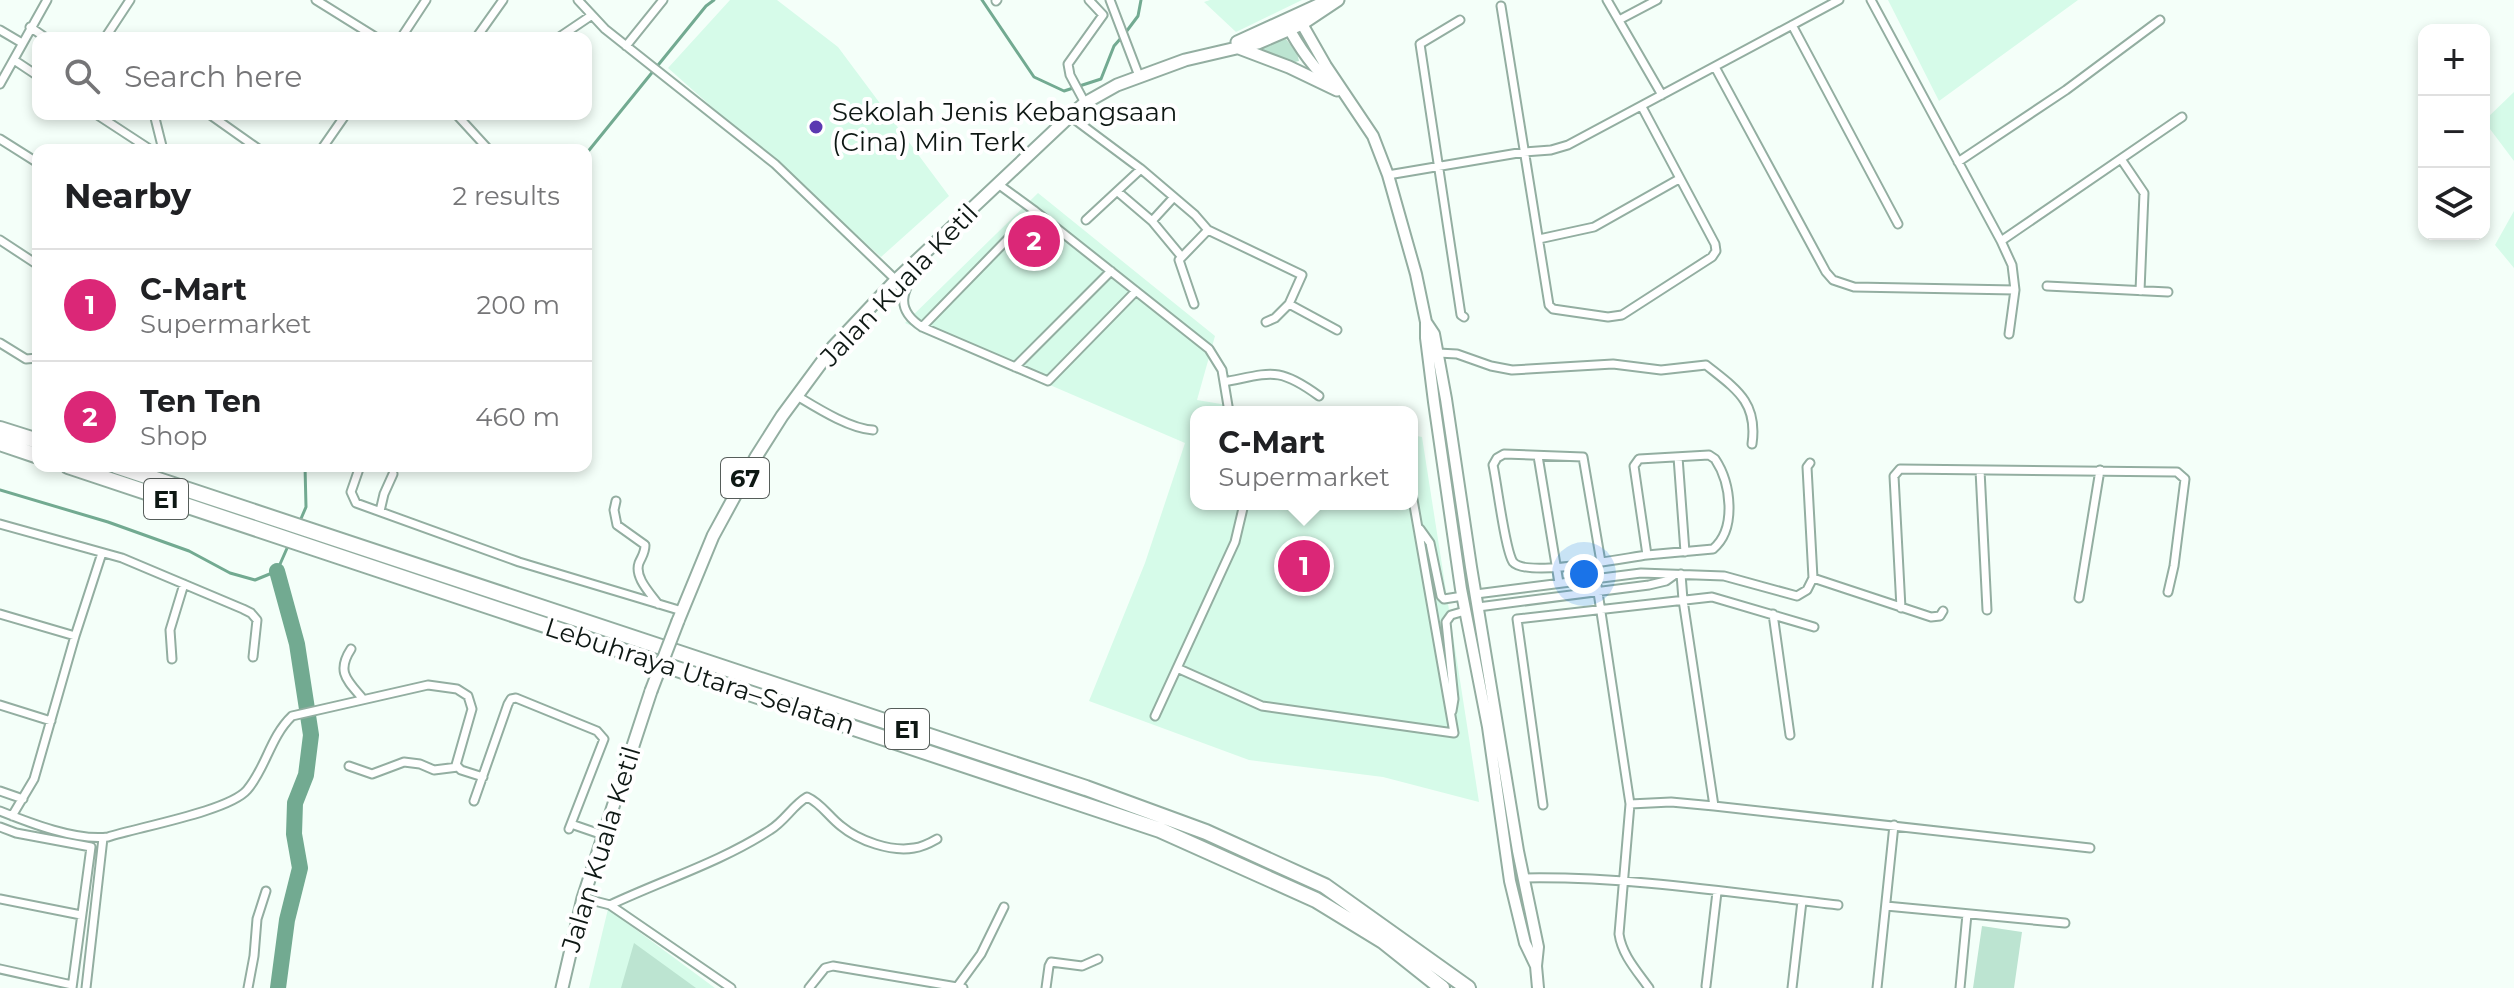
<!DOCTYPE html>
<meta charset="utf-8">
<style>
:root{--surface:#fff;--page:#f2f2f2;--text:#202124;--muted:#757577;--line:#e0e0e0;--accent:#db2777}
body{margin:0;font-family:Montserrat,sans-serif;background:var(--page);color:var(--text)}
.controls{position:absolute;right:24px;top:24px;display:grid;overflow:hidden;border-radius:16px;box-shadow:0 4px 12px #0003}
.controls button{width:72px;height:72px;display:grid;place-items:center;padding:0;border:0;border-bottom:2px solid var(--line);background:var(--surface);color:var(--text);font:40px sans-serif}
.you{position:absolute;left:1584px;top:574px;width:28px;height:28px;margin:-20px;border:6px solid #fff;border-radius:50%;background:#1a73e8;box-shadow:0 0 0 12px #1a73e833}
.badge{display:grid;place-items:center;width:52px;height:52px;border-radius:50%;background:var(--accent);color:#fff;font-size:26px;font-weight:700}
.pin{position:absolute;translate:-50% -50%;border:4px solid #fff;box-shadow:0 2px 8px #0006}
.popup{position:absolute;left:1190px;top:406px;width:228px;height:104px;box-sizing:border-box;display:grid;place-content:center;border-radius:16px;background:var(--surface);filter:drop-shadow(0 2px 6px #0005);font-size:26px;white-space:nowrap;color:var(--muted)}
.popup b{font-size:30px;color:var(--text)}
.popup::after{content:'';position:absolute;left:50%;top:100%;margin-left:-16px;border:16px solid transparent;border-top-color:var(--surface)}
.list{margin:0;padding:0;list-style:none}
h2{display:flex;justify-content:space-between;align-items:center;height:104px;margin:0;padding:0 32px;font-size:34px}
h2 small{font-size:26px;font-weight:400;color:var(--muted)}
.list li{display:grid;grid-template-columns:52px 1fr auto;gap:24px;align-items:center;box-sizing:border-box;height:112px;padding:0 32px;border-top:2px solid var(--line)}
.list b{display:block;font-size:30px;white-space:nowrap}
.list p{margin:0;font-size:26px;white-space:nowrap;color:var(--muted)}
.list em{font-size:26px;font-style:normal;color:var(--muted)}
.icon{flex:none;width:44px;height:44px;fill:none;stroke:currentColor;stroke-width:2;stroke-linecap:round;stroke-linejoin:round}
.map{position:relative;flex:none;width:2514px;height:988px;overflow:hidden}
.search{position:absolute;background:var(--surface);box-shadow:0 4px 12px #0003;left:32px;top:32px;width:560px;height:88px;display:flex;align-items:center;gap:20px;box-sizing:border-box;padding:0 28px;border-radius:16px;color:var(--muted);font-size:30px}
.panel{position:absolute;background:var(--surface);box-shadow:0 4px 12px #0003;left:32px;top:144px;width:560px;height:328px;border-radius:16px}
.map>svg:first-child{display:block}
.built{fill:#d6fbe9}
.green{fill:#bce4d1}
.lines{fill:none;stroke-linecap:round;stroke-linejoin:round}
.stream{stroke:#72aa91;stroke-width:3}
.river{stroke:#72aa91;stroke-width:16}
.minor-casing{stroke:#93aea1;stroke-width:11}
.secondary-casing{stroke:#93aea1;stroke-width:14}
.primary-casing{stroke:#93aea1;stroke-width:15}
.motorway-casing{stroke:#93aea1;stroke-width:18}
.minor{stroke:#fff;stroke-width:7}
.secondary{stroke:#fff;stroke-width:10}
.primary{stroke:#fff;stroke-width:11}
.motorway{stroke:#fff;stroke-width:14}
.primary-bridge-casing{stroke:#93aea1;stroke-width:15;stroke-linecap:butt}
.primary-bridge{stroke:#fff;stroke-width:11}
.poi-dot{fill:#5b39b1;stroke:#fff;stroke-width:3}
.labels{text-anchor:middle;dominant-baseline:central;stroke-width:8;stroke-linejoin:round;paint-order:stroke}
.shield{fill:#fff;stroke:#565d5a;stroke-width:2}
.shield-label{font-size:24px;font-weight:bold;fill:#0e1814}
.poi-label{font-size:26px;fill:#0e1814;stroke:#fff;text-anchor:start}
.street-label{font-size:26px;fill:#0e1814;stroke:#fff}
</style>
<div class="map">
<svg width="2514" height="988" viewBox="0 0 2514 988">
<rect width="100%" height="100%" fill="#f4fff9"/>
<path class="built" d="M730,0H777L838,47L949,196L881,257L668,68Z
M1210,0H1302L1236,32L1204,2Z
M1888,0H2078L1939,101Z
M2514,92V161L2484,121Z
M1038,193L1215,336L1197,400L1269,412H1196V504H1412V435L1422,437L1479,802L1383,777L1249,760L1089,701L1145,563L1185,443L905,323Z
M2514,211V268L2495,245Z
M608,909L715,988H589Z"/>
<path class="green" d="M1286,39L1297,53L1299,61L1291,63L1253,50Z
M1982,926L2022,932L2014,988H1973Z
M634,943L696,988H621Z"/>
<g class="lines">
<path class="stream" d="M982,0L1034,77L1064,91L1101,79L1114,46L1121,38
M1126,32L1138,16L1141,0
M586,154L706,6L714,0
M0,490L108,522L189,551L230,573L255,580L277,571L288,546
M300,521L306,507L305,466"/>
<path class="river" d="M277,571L297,644L311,735L306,775L295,803L294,834L300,868L287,920L278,988"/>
<g class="minor-casing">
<path id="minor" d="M316,0L377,38
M578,0L605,29L775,164L896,280
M1110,0L1139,76
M1607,0L1662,95
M996,1L997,0
M1501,6L1549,305L1553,309L1608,317L1622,315L1712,257L1716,251L1715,244L1642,107
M1460,20L1420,44L1461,315L1464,317
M1619,20L1657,0
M1792,25L1898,224
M30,27L46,38
M0,30L22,43
M105,38L130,0
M401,38L426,0
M476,38L503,0
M558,38L592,15
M626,46L663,0
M14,60L38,76
M1715,67L1826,272L1833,280L1854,287L2015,290L2012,265L2001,241L1871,0
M0,84L47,0
M1085,103L1070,75L1068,64L1103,15L1089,0
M96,114L151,150
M154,114L163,150
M209,114L260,150
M456,114L489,150
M1070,116L1141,169L1195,215L1208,230L1302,275L1289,304
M0,139L38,163
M321,150L346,114
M2121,159L2144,193L2140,291
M1958,162L2066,90L2160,20
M1388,175L1524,152L1551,150L1568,145L1839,0
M998,184L1035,211L1209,349L1222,370L1229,412
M1118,192L1152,221
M1174,197L1152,221L1181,256
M1086,220L1141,169
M1539,239L1594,227L1679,179
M0,240L38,265
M2001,241L2182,117
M926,256C910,283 887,304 922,327L1048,381L1136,291
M2047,286L2168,292
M1194,304L1179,260L1208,230
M1266,322L1275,318L1289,304L1337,330
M922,327L1035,211
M2009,334L2015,290
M0,343L26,359L38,358
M1438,353L1457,354L1491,366L1512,370L1613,364L1661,370L1706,365C1736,389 1758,402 1752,444
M1015,367L1111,271
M1224,382C1271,373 1278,366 1319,396
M797,396C817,408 850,429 873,430
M1538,456L1559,583
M1678,457L1685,552
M360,466L351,492L356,503L519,562L682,611
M1980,470L1987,610
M616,501L614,510L617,525L645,545C645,553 642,556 639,563C634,577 650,593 658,604
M380,511L384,494L393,474
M0,524L122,558L243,609L251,613L257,620L253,657
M1420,529L1430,543L1441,596L1444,599L1463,596
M1601,562L1583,457L1504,454L1497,458L1493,465C1497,483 1505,550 1513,562C1526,578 1624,558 1647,555L1634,466L1639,459L1709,455L1715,459C1731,483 1737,529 1713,549L1647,555
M1681,574L1683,600L1714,806
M1813,578L1931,617L1940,616L1943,611
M1596,579L1630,804L1619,934C1622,955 1637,971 1649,988
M1476,594L1641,573L1724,576L1797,596L1807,590L1813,578L1807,467L1810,463
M2079,598L2100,470
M1478,607L1649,585L1666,581L1673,576
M1901,608L1894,476L1900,469L2177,472L2185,479L2174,566L2168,592
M0,614L75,636
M1773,614L1790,735
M351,649C336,672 347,680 363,699
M172,659L170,630L184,584
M1177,668L1262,706L1454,733L1412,494
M0,705L51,721
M1452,711L1454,699L1446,622L1451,615L1465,611
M1155,716L1235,542L1244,504
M349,766L372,774L404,762L420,764L434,770L458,767
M0,791L23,799
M474,801L508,704L511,699L516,698L597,731L604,739L569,829
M1630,804L1671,802L1714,806L2090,848
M1543,805L1517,619L1712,597L1814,627
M0,811C30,823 76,841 108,837C139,827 229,811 247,790C266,768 270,737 292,716L428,685L457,689L468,696L472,709L456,765L461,770L483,777
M12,816L34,779L75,636L102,553
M571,824L603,835
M0,827L16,833L91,847L72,988
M1523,878C1628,876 1734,893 1838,905
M583,898L610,905L731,988
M0,899L81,915
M610,905C663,880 721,862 770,830C785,821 793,805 807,797C821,803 829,817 841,826C859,841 891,852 914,848C922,847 930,843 937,839
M1886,906L2065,923
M0,969L72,985
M1706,986L1717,892
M957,987L981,954L1004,907
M86,988L103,838
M248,988L254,956L257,919L266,891
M809,988L825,968L833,966L963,988
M1046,988L1049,966L1051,962L1082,966L1098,959
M1792,988L1802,901
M1877,988L1894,825
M1960,988L1967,914"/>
</g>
<g class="secondary-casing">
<path id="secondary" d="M1298,17L1326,66L1373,136L1388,175L1416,274L1426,322V338L1434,402L1461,589L1488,727L1510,881L1525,943L1536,966
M1286,23C1299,48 1313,68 1334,87
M1426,322L1434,334L1446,399L1471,567L1518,851L1538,947L1536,966L1538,988"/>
</g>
<g class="primary-casing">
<path id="primary" d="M1237,42L1329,0
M1239,48L1289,67L1337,90
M678,621L713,536L756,457L782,416L833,347L896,280L1070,116L1085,103L1117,85L1185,60L1258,43L1302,24L1338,0
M562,988L583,898L651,691"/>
</g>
<g class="motorway-casing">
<path id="motorway" d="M0,429L38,441
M0,443L38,456
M68,466L1160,830L1316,900L1383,941L1442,988
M116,466L1086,788L1206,832L1325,886L1468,988"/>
</g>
<use href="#minor" class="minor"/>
<use href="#secondary" class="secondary"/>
<use href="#primary" class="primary"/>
<use href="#motorway" class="motorway"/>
<g class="primary-bridge-casing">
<path id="primary-bridge" d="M651,691L678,621"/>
</g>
<use href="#primary-bridge" class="primary-bridge"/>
</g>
<circle class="poi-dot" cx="816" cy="127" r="8"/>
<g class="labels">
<g class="shield">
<rect x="721" y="458" width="48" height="40" rx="6"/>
<rect x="144" y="479" width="44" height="40" rx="6"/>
<rect x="885" y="709" width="44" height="40" rx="6"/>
</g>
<g class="shield-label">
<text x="745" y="478">67</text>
<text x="166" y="499">E1</text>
<text x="907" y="729">E1</text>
</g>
<g class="poi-label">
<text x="832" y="112">Sekolah Jenis Kebangsaan<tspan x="832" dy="30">(Cina) Min Terk</tspan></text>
</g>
<g class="street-label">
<text transform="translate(899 285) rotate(-46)">Jalan Kuala Ketil</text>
<text transform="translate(700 676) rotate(18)">Lebuhraya Utara–Selatan</text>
<text transform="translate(601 849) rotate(-73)">Jalan Kuala Ketil</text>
</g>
</g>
</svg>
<div class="controls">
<button>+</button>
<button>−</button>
<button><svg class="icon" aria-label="layers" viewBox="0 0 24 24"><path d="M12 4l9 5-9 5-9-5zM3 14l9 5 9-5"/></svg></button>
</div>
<div class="you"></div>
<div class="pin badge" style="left:1304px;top:566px">1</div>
<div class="popup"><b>C-Mart</b>Supermarket</div>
<div class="pin badge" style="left:1034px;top:241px">2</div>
<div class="search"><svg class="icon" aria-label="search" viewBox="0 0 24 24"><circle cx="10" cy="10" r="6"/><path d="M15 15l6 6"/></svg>Search here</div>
<section class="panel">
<h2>Nearby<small>2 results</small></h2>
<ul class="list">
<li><span class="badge">1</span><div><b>C-Mart</b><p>Supermarket</p></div><em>200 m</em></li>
<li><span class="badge">2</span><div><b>Ten Ten</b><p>Shop</p></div><em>460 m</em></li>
</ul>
</section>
</div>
